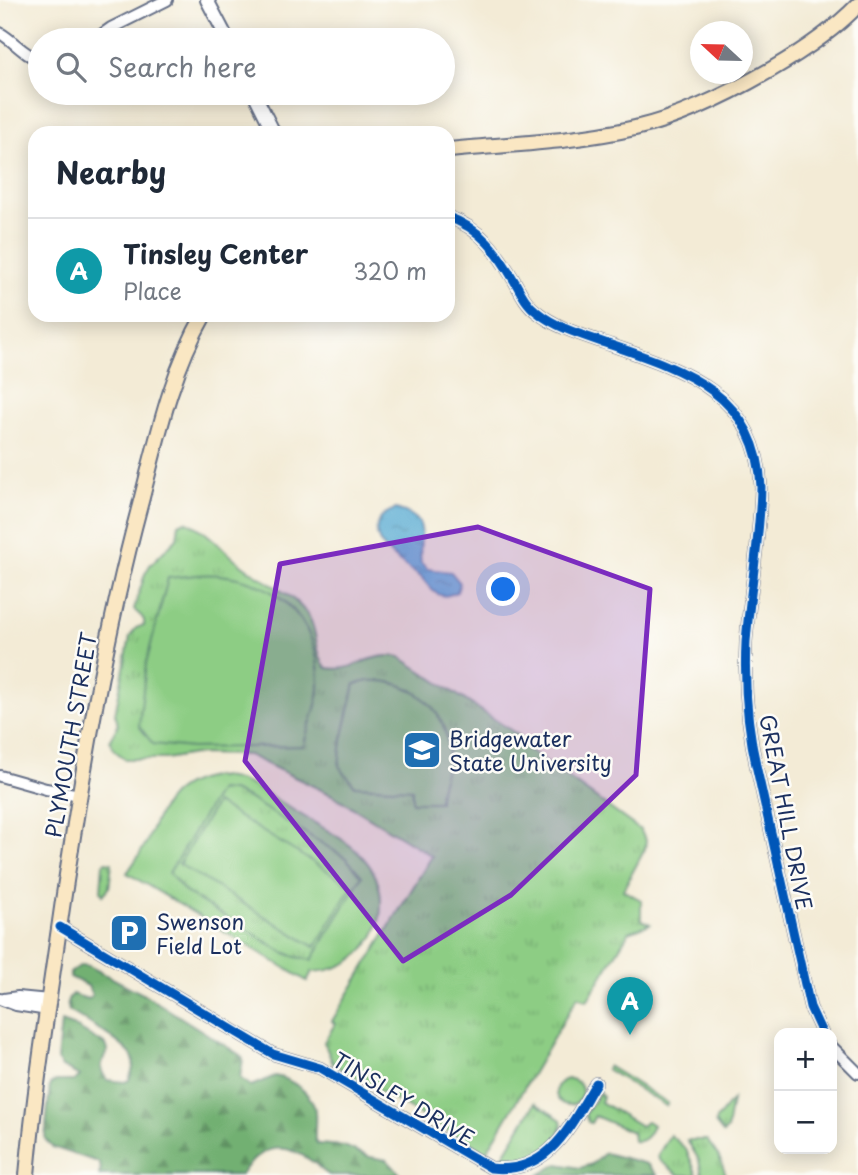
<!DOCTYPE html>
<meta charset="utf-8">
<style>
:root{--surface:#fff;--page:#f2f2f3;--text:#1f2937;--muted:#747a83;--line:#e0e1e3;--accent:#1f6fb2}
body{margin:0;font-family:"Playpen Sans",sans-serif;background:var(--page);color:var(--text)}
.controls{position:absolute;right:21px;bottom:21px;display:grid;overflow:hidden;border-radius:14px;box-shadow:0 4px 18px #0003}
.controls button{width:63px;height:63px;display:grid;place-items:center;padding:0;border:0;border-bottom:2px solid var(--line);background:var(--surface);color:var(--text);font:35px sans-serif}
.compass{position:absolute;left:690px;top:21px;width:63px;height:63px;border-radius:50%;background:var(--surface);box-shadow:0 4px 18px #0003;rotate:292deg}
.you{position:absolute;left:504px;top:590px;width:24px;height:24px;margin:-18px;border:5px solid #fff;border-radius:50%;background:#1a73e8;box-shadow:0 0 0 10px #1a73e833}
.badge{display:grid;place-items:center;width:46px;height:46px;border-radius:50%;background:var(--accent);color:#fff;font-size:23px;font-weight:700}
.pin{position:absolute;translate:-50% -58px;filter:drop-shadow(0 2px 4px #0008)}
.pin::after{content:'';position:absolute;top:37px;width:24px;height:21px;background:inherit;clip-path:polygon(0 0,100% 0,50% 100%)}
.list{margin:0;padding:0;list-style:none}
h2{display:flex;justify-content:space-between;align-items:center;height:91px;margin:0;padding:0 28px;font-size:30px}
h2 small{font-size:23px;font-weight:400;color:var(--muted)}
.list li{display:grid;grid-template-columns:46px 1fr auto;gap:21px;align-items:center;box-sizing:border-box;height:105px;padding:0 28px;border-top:2px solid var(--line)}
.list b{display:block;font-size:26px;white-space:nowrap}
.list p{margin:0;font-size:23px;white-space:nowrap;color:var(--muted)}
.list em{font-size:23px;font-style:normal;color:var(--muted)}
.icon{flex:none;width:38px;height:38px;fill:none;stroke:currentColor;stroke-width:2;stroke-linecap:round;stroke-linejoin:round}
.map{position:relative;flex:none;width:858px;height:1175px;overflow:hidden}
.search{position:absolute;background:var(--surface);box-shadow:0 4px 18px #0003;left:28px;top:28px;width:427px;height:77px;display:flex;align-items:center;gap:18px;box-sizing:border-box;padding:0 24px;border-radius:38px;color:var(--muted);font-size:26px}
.panel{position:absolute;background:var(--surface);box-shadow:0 4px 18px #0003;left:28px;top:126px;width:427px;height:196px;border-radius:21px}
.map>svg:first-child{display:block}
.grass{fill:url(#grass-tufts);stroke:#547e71;stroke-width:2}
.forest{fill:url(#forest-firs);stroke:#467068;stroke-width:2}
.garden{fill:#8dcd84;stroke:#547e71;stroke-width:2;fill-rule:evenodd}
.water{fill:url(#water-ripples);stroke:#386c98;stroke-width:2}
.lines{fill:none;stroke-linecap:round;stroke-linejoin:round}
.minor-casing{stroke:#677188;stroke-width:14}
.tertiary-casing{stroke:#677188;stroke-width:16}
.secondary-casing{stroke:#677188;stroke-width:18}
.minor{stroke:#fff;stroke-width:10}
.tertiary{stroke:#fff;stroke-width:12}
.secondary{stroke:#fae7c3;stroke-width:14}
.cycleway-casing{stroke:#fdfcf7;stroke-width:13}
.cycleway{stroke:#0057b8;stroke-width:9}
.marked{fill:#7b2cbf;fill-opacity:0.2;stroke:#7b2cbf;stroke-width:5;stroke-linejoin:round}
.labels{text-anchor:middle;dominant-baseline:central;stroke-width:5;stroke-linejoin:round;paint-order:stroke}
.street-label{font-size:21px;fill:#1b2f5e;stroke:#fdfcf7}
.poi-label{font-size:21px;fill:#1b2f5e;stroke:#fdfcf7;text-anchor:start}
</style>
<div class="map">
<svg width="858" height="1175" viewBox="0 0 858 1175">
<defs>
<pattern id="grass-tufts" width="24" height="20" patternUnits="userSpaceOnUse" patternTransform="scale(1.75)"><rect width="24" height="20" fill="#8dcd84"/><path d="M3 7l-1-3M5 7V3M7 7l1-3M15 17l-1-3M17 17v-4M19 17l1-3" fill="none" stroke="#79b074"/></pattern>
<pattern id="forest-firs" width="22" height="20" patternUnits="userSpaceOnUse" patternTransform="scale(1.75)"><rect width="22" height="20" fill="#72b072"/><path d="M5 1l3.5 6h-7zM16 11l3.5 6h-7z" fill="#5d9061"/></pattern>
<pattern id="water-ripples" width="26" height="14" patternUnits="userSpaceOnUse" patternTransform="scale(1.75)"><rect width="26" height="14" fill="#55a9d1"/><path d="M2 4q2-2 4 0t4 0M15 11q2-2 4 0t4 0" fill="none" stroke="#468aad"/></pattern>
</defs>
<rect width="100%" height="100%" fill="#fdfcf7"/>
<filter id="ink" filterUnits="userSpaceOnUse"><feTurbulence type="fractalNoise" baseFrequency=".0143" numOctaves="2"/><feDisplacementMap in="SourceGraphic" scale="14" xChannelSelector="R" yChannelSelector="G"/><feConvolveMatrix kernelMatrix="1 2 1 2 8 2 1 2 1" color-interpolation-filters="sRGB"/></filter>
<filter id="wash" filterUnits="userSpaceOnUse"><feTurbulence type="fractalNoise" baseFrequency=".00686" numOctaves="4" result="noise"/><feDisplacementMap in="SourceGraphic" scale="28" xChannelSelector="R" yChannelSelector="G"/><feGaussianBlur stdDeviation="1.57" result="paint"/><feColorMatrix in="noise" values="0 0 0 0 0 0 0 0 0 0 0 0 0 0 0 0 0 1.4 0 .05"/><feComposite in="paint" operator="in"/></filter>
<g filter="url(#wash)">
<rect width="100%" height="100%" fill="#f3ebd6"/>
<path class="grass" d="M185,521C208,530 225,553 245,567C266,583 295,594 309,617C318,632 315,657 327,668C357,673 368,651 400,657L518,735L525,747L640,830L646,840L645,849L623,890L641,900V920L650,924L629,932L587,1001L578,996L486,1153L333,1064L324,1042L335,1024L332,1021L432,856L332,795L248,755L194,754L166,759H125L114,750L110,740C115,729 121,727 115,714L130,637L136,628L144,625C146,617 138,615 134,609L145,574L150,565L177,538L179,524Z
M219,790L232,791L248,798L346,858L362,876L312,960L296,957L283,952L185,892L168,873Z
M106,862L112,863L109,888L103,895L101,891L103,864Z
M599,1093L603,1097L601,1102L641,1126L647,1121L653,1125C650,1134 644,1143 633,1141L632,1132L595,1116L591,1123L588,1122L585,1114Z
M732,1100L727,1130L723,1133L715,1123L716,1120Z
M535,1103L561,1120C566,1136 542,1156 528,1160C520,1162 512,1163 505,1164L500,1161Z
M670,1135L686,1149L697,1175H679L659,1160L658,1155Z
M687,1140H707L719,1157L726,1175H702L699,1160Z"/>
<path class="forest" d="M81,965L89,966L147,996L240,1055L243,1059L240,1078L251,1086L275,1076C290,1079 308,1090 314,1106C317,1115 314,1130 315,1140L318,1144L344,1146L370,1157L387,1160L401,1175C383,1175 346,1175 330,1175C323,1173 319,1166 313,1162C283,1140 261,1145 241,1175H99L101,1168L98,1162L52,1147L45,1139L50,1084L56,1081H74L80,1076L62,1067L57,1060L61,1022L75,1027L106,1045L108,1050C102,1062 97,1067 107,1080L125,1082L129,1080C131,1075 135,1064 133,1058C127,1045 83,1019 69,1011L67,1002L72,994L88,999L92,995L88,986L70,977V973Z
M605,1153L647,1164L657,1175H539L558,1164L580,1168L592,1164Z"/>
<path class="garden" d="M197,575C267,570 322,615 319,688C318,709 307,726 304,746L192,748L153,744L139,726L146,664L168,578Z
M369,681C411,678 449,709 448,754C448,771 438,784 439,802H412V789L355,786L339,766L342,740L355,684Z
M212,777C244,775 269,796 295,811C331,834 382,853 381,904C381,918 377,933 368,944C355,962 335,971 312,972L307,981L127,873C135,861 145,848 150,834C162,802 175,783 212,777ZM219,790L232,791L248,798L346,858L362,876L312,960L296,957L283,952L185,892L169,873Z
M216,803L352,886L315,947L179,864Z
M608,1066L668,1103L666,1106L606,1069Z
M556 1092a13 13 0 1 1 26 0a13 13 0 1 1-26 0Z"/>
<path class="water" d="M396,509C434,520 417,534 421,563L428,569L451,572L460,583L457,592C450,595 443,598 436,593C430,590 426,582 421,577C406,566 366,544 379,521C383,514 388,511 396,509Z"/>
</g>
<g filter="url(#ink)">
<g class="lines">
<g class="minor-casing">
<path id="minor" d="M0,33C14,41 25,56 40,60
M94,40L111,28L167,0
M448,217C481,228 498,253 515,282C521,293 527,305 537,312C555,327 582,335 605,343C681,369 757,392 761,487C760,539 750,590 746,642C744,685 748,732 758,774L810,1007L822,1033
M0,776L46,789L80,795
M60,927L273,1054L320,1068L491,1168C550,1175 571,1124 596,1083
M0,999L16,1005L48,1010
M4,999L18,997L49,1000
M832,1047L858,1073"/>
</g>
<g class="tertiary-casing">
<path id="tertiary" d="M207,0L228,40
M254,93L274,133"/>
</g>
<g class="secondary-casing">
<path id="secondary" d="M448,150C510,144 574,142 635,128C683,117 729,94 772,69C803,51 833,31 858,5
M27,1175C35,1084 50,992 63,901C83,768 105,636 140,505C157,440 170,374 204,315"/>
</g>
<use href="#minor" class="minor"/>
<use href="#tertiary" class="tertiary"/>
<use href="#secondary" class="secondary"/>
<g class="cycleway-casing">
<path id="cycleway" d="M448,217C481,228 498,253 515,282C521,293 527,305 537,312C555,327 582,335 605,343C681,369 757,392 761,487C760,539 750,590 746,642C744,685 748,732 758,774L810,1007L822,1033
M60,927L273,1054L320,1068L491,1168C550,1175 571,1124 596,1083"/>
</g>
<use href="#cycleway" class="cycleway"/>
</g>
</g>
<path class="marked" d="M478,527L650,589L636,775L511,895L403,961L245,761L280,564Z"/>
<defs>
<g id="university-square" transform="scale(2.0125)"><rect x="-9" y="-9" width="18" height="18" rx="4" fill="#1f6fb2" stroke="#fdfcf7"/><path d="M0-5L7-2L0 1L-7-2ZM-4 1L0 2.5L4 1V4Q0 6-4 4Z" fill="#fff"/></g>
<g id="parking-square" transform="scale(2.0125)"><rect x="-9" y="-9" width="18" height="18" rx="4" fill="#1f6fb2" stroke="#fdfcf7"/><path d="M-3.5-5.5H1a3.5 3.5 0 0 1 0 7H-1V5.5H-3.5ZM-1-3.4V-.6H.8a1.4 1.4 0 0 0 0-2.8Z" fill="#fff"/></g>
</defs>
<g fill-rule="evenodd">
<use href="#university-square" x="422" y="750"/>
<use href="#parking-square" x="129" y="933"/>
</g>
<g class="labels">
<g class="street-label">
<text transform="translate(70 735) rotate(-80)">PLYMOUTH STREET</text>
<text transform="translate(787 812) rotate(79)">GREAT HILL DRIVE</text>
<text transform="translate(404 1098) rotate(31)">TINSLEY DRIVE</text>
</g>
<g class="poi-label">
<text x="449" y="738">Bridgewater<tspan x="449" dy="24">State University</tspan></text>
<text x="156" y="921">Swenson<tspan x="156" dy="24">Field Lot</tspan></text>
</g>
</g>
</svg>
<div class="controls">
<button>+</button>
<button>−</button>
</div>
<svg class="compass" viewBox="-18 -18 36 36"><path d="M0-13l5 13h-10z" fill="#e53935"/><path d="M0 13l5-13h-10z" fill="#747a83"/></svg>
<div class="you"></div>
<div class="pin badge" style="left:630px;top:1035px;background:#0f9aa8">A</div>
<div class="search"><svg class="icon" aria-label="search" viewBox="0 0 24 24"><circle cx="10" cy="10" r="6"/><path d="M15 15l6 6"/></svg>Search here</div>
<section class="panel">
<h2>Nearby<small></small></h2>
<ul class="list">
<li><span class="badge" style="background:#0f9aa8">A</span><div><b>Tinsley Center</b><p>Place</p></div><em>320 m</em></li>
</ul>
</section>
</div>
